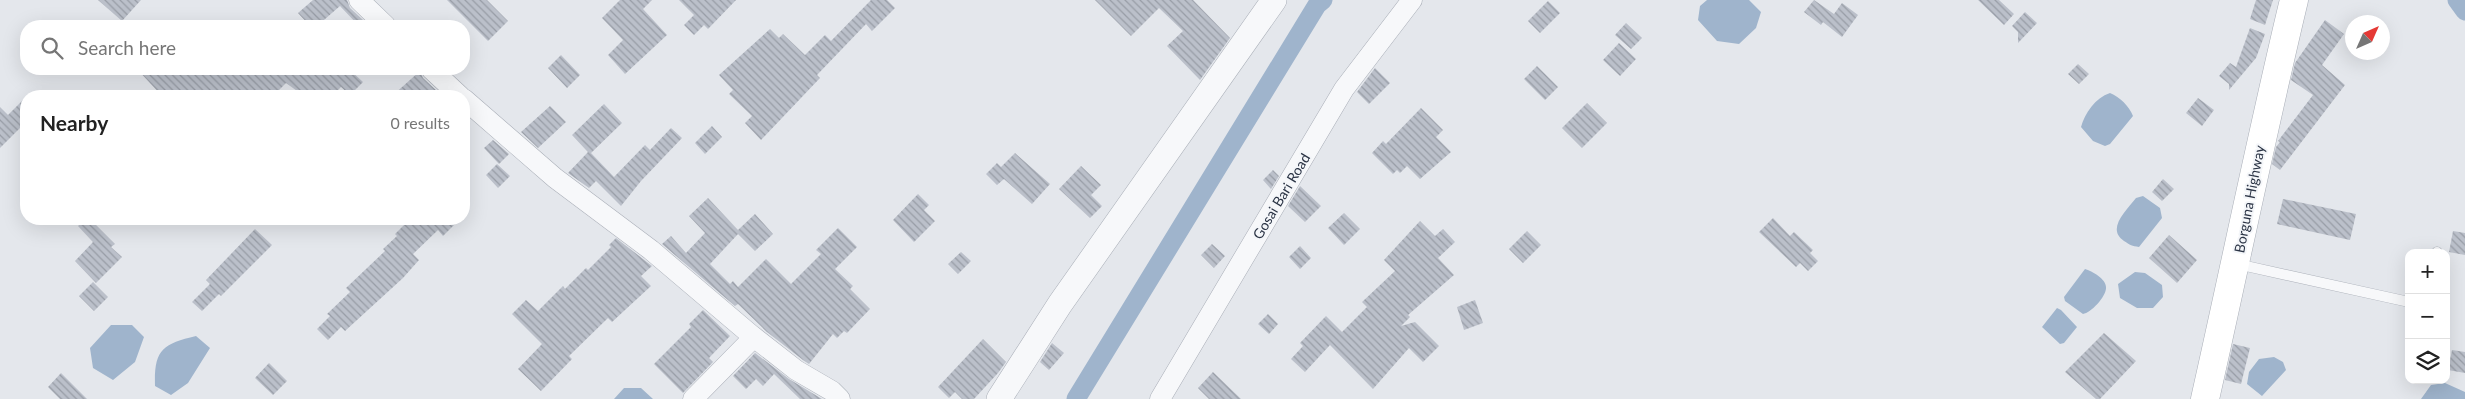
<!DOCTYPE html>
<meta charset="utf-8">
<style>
:root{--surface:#fff;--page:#f2f2f2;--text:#222;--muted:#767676;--line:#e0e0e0}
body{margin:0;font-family:Lato,sans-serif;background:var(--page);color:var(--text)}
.controls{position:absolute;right:15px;bottom:15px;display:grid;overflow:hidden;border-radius:10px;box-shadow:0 5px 20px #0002}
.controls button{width:45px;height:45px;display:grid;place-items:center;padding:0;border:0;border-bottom:1px solid var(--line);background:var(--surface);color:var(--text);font:25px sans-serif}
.compass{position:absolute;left:2345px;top:15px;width:45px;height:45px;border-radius:50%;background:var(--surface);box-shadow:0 5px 20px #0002;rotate:45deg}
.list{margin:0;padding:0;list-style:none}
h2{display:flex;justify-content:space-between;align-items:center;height:65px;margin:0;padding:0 20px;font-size:21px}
h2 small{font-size:16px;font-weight:400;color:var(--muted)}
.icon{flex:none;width:28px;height:28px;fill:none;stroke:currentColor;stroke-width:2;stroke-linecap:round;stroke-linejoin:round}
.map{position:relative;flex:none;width:2465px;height:399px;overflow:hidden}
.search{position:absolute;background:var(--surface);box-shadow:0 5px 20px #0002;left:20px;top:20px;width:450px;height:55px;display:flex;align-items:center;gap:12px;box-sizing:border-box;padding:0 18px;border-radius:20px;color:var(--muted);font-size:19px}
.panel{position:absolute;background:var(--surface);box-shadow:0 5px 20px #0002;left:20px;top:90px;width:450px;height:135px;border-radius:20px}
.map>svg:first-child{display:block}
.water{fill:#9fb4cc}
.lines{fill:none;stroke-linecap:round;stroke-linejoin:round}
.canal{stroke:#9fb4cc;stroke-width:19}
.building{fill:url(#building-back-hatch)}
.service-casing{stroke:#a9aeb7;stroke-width:11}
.minor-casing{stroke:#a9aeb7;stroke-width:21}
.tertiary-casing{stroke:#a9aeb7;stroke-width:26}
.secondary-casing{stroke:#a9aeb7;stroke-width:29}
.service{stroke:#f7f8fa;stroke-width:10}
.minor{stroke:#f7f8fa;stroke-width:20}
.tertiary{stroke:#f7f8fa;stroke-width:25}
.secondary{stroke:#fff;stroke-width:28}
.labels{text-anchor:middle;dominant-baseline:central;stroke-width:4;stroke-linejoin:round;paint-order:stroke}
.street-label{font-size:14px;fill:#2b3445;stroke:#f4f6f9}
</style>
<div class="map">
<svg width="2465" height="399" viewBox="0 0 2465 399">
<defs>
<pattern id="building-back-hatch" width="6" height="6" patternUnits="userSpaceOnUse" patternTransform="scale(1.25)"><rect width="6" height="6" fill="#bbc0ca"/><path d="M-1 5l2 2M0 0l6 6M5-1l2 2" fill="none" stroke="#989da6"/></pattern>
</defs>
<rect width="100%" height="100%" fill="#e4e7ec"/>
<path class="water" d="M1707,0H1749L1761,12L1756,28L1739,44L1717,41L1698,20L1700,6Z
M2110,93C2120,97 2129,106 2133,116L2110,144L2105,146L2093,141L2081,127C2085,113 2095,98 2110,93Z
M2143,196L2160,208L2162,218L2139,247C2132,246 2130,245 2124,241C2106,229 2126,211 2136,198Z
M2085,269C2092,271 2106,279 2106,287C2107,296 2091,313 2083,314L2065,301L2064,297Z
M2135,272L2145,273L2162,285L2163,297L2153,308H2137L2120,298L2118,284Z
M2057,308L2061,310L2077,327L2064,343L2060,344L2042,327Z
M111,325H132L144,337L135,362L113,380L93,368L90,348Z
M196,336L210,348L188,383L171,395L155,386C154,350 162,344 196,336Z
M2274,357L2283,362L2286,370L2262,396L2247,384L2249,372L2259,359Z
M2445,383L2465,392V399H2421L2431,385Z
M624,388H641L653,399H614Z"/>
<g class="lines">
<path class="canal" d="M2457,0L2465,11
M1076,399L1317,5L1323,0"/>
</g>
<path class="building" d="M98,0H141L122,21Z
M313,0H347L350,8L363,20L358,25L340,6L317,26H310L298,13Z
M447,0H487L508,21L488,41Z
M620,0H652L643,9L667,35L625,74L608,55L623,40L602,18Z
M679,0H736L708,29L704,25L694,35L684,25L694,15Z
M871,0H887L895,8L872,31L866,24L817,75L820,78L761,140L745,123L752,116L729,94L733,90L719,75L770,29L779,38L783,34L805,55L825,35L831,41Z
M1095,0H1193L1230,38L1200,80L1167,46L1183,31L1159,8L1131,36Z
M1814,0L1834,14L1842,3L1858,15L1842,37L1823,22L1821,25L1804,12Z
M1978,0H1999L2014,14L2004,25Z
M2256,0H2273L2265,25L2250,19Z
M1548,1L1560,13L1540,33L1528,21Z
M2025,12L2037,23L2018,43V32L2012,26Z
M2325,20L2344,34L2322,65L2345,85L2280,170L2272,164L2276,147L2280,142L2278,141L2313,95L2291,80L2295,63Z
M1626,23L1642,38L1631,49L1615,35Z
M2250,28L2265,34L2256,58L2229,90V84L2219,76L2230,63L2236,67Z
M1619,43L1636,59L1620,76L1603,60Z
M561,55L580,75L567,88L548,68Z
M2078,64L2089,74L2079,84L2068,74Z
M1537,66L1558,87L1545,100L1524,79Z
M1375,68L1390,83L1369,104L1357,92Z
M137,69H349L363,82L350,95L341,87L332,96H304L286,83L273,96H162Z
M420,71L423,78L437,91L431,96H392Z
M26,97V122L0,148V107L8,115Z
M2198,98L2214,110L2202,126L2186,113Z
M1587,103L1607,123L1582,148L1562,128Z
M604,104L622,123L591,153L614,177L645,145L650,150L671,128L682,138L641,181L621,206L596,181L589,188L568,173L588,152L572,135Z
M550,106L566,122L538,148L521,132Z
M1421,108L1443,130L1436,137L1451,152L1420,179L1407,166L1400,173L1397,170L1393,174L1372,153L1383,141L1386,144Z
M712,126L722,137L705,154L695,143Z
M493,140L509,154L499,164L484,148Z
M1015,153L1050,184L1032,204L1004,179L997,185L986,174L997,163L1001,167Z
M497,164L510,176L498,188L486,175Z
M1081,166L1101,185L1091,195L1102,206L1090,218L1059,189Z
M1273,170L1279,176L1271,189L1263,180Z
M2163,179L2174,189L2162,201L2152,192Z
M1300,186L1321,206L1305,222L1288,206Z
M918,194L929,205L924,210L935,221L914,242L893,220Z
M708,198L738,230L755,214L773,234L755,251L738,234L710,264L730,284L733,281L738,287L766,259L791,284L821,254L816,250L838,228L857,247L835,269L853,286L850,289L870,309L847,333L844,331L837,338L833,334L809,364L803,360L767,332L738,304L735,306L662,244L671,236L686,253L705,233L689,216Z
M2283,199L2356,214L2350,240L2277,224Z
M1344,213L1360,229L1344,245L1328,228Z
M1773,218L1790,236L1794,232L1813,250L1810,253L1818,261L1808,271L1800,263L1796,267L1759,232Z
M85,219H90L115,244L111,247L122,257L96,283L75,261L93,242L78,226Z
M410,219H460L443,236L438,230L413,254L419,260L403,278L345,331L341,327L328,340L317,329L330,316L327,314L350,292L346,288L385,251L383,249L397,236L395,234Z
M1420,221L1435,236L1443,229L1455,242L1438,258L1454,275L1408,315L1410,317L1401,326L1415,322L1439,346L1423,362L1409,348L1373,389L1330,345L1305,372L1291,359L1303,346L1300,343L1326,316L1342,332L1367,307L1362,302L1395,271L1384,260Z
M255,229L272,245L221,296L219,294L202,311L192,302L210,284L206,280Z
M1527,231L1541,245L1523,263L1509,249Z
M2453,231L2465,233V255L2449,252Z
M2169,235L2197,260L2177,283L2149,258Z
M616,238L652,266L641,276L651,286L612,322L608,318L569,356L572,359L541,391L518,369L542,344L512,314L526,300L538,311L563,286L565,289L586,268L588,270L611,247L609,245Z
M1212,244L1225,256L1214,268L1201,255Z
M1300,246L1311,258L1300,269L1289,257Z
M961,252L971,261L958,274L948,264Z
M93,282L108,297L94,311L79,296Z
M1475,300L1483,323L1464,330L1457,307Z
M703,310L730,336L709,358L713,362L683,393L654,364L691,327L689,324Z
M1268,314L1278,324L1269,334L1258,324Z
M2104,333L2136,361L2100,399H2096L2065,372Z
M983,339L1006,362L998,373L974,399H962L955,392L949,398L938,387Z
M1052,343L1064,353L1049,370L1040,362Z
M2233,344L2250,348L2241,384L2225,380Z
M2452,350L2465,352V373L2448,370Z
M755,353L789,379L822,399H800L774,374L763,386L756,379L746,389L733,376Z
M269,363L287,381L273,395L255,378Z
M1213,372L1241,399H1209L1198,388Z
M61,373L87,399H60L48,387Z"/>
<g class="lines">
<g class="service-casing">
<path id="service" d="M2437,253V252
M2237,264L2409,302"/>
</g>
<g class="minor-casing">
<path id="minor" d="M359,0L386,26
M431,69L460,96
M464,99L555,178L651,250L750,334L796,370L832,391L840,399
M693,399L754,337
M1160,399L1344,89L1412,0"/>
</g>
<g class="tertiary-casing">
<path id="tertiary" d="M999,399L1060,304L1274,0"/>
</g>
<g class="secondary-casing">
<path id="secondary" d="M2205,399C2235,266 2262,133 2294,0"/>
</g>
<use href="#service" class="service"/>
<use href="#minor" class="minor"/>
<use href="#tertiary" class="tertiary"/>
<use href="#secondary" class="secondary"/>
</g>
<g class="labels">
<g class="street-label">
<text transform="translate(1281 196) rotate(-59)">Gosai Bari Road</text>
<text transform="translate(2249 199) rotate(-79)">Borguna Highway</text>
</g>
</g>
</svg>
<div class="controls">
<button>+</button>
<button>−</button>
<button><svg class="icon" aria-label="layers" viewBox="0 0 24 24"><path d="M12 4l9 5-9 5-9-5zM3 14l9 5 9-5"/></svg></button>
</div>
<svg class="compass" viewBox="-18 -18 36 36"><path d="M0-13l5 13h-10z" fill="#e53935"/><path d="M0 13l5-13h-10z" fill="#767676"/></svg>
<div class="search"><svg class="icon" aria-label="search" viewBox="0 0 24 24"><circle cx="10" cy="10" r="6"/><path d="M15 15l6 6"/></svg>Search here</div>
<section class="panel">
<h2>Nearby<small>0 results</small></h2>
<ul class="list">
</ul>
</section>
</div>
